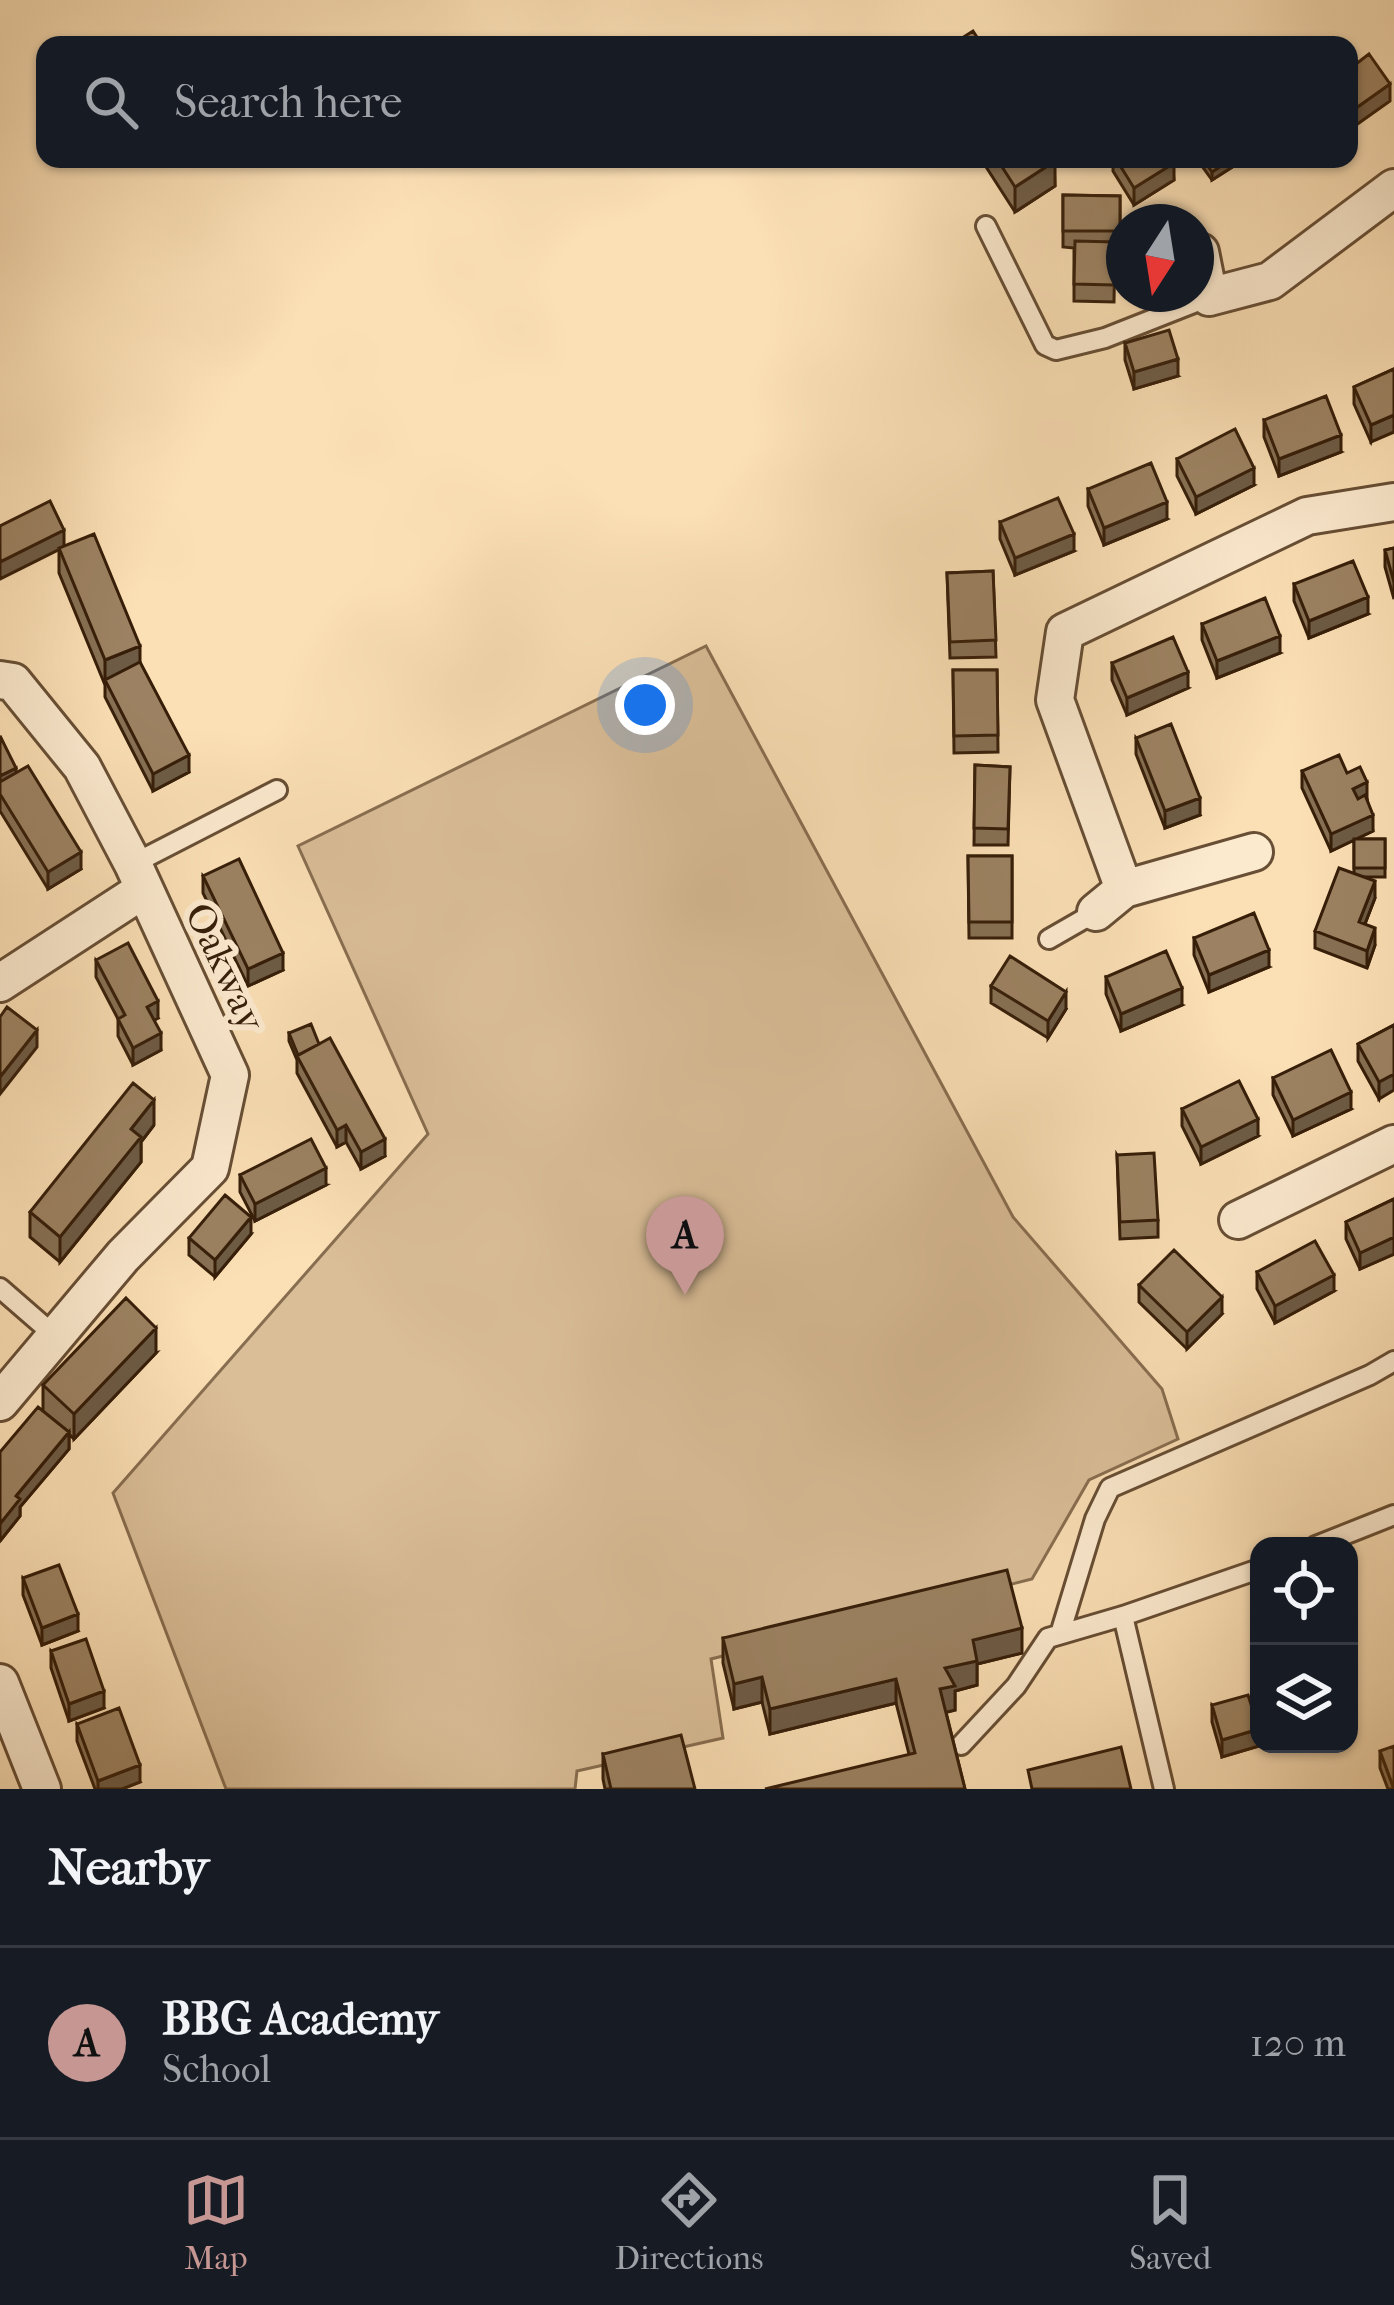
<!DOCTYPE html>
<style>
:root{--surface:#171b24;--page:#20242c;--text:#f1f3f6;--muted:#9ea1a6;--line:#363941;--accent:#c59692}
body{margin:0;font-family:"IM FELL French Canon",serif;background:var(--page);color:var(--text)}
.controls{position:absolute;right:36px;bottom:36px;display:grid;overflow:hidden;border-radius:24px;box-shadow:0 3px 9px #0004}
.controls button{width:108px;height:108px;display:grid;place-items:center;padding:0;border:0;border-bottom:3px solid var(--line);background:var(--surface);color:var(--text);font:60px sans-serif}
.compass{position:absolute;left:1106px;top:204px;width:108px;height:108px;border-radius:50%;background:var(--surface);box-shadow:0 3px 9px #0004;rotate:192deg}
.you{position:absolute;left:645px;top:705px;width:42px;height:42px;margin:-30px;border:9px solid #fff;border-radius:50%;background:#1a73e8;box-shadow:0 0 0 18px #1a73e833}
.badge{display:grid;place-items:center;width:78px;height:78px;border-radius:50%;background:var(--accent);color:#111;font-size:39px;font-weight:700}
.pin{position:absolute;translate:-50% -99px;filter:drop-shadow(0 3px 6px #0008)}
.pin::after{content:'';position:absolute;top:63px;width:42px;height:36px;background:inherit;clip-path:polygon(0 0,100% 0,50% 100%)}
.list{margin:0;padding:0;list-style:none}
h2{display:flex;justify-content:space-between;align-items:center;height:156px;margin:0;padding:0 48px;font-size:51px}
h2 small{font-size:39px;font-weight:400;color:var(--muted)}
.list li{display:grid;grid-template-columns:78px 1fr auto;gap:36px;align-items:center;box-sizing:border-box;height:192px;padding:0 48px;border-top:3px solid var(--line)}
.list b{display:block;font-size:45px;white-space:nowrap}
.list p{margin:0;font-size:39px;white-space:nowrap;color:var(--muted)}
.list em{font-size:39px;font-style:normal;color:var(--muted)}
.icon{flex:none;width:66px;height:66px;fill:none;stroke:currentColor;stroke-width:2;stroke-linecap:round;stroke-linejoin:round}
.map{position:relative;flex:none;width:1394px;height:1789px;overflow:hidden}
.search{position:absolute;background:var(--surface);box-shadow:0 3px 9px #0004;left:36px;right:36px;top:36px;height:132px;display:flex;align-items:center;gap:30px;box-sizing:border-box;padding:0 42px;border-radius:24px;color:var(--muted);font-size:45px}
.sheet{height:348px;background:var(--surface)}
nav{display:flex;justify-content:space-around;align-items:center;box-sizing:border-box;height:168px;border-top:3px solid var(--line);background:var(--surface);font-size:33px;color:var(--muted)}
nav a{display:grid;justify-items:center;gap:6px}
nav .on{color:var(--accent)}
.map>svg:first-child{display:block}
.green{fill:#dabe98;stroke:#886e50;stroke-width:3}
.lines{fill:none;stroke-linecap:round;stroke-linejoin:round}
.service-casing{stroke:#674e34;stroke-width:24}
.minor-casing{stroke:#674e34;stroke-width:42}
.service{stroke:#fceacf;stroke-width:18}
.minor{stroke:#fceacf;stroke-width:36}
.wall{fill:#867054;stroke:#361e09;stroke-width:3}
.shaded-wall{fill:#6d5b45;stroke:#361e09;stroke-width:3}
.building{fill:#9c8262;stroke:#361e09;stroke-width:3}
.labels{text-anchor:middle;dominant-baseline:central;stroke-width:12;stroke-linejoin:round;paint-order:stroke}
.street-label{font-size:39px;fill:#361e09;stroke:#fceacf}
</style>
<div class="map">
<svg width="1394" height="1789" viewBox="0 0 1394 1789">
<rect width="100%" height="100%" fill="#fbdfb5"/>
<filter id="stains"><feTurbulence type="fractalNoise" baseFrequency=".00167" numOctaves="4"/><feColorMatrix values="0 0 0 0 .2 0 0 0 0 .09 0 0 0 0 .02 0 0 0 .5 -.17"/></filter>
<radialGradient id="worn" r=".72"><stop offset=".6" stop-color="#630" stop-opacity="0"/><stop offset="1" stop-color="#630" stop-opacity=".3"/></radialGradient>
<path class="green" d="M706,646L1013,1217L1162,1389L1178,1439L1089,1480L1032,1579L711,1659L723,1738L577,1771L575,1789H226L113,1493L428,1134L298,846Z"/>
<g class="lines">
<g class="service-casing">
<path id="service" d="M986,226L1045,345L1056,350L1105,338L1209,297
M133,864L277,790
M1049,939L1096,912
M0,1288L54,1335
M1316,1546L1394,1515
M1123,1616L1164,1789
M1060,1634L1095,1519L1110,1488L1370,1375L1394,1361
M961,1745L1016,1686L1048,1638L1123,1616L1259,1569"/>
</g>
<g class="minor-casing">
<path id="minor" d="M1200,252L1209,297L1270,281L1394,188
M0,680L13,682L82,767L133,864L230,1075L210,1168L123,1256L0,1402
M1254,852L1124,889L1055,700L1065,632L1307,516L1394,502
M1096,912L1124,889
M0,983L143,890
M1238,1220L1394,1144
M0,1683L42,1789"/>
</g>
<use href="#service" class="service"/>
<use href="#minor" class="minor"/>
</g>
<path class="wall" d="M981,159H1054L1055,186L1015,212Z
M1113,159H1172L1174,180L1134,205L1113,171Z
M1197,159H1234V166L1212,180Z
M1063,195L1120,196V248H1115L1114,302L1074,301V248L1063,247Z
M1125,343L1178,376L1134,389L1125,360Z
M1394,369L1371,442L1354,404V387Z
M1264,420L1341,452L1279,476L1264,437Z
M1177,459L1254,485L1196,514L1177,476Z
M1088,489L1167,519L1104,545L1088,506Z
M1000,522L1074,551L1015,575L1000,539Z
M64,546L140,663L189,772L153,791L105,697V685L59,573V550Z
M1394,548V599L1385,567V550Z
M993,571L996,657L950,658L947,573Z
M1294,584L1368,614L1309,638L1294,601Z
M1202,624L1280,653L1217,678L1202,640Z
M1112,663L1188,688L1127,715L1112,680Z
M953,670H997L998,752L954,753Z
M0,736L16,772L81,869L48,889L0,811Z
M1136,738L1200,815L1165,828L1136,754Z
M975,765L1010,767L1008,845H974Z
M1302,771L1347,773L1367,799L1373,831L1356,839H1385V877H1362L1375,898L1365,924L1375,945L1367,968L1315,948V931L1354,873V840L1331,851L1302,788Z
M968,856H1012V938H969Z
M203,876L283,970L248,986L203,893Z
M1194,938L1269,967L1209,992L1194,955Z
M96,960L158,1018L154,1020L161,1050L133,1065L118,1036V1019L96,977Z
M1106,977L1182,1005L1121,1031L1106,994Z
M991,986L1066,1009L1048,1038L991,1003Z
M1394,1025L1379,1099L1358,1061V1044Z
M289,1033L319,1044L385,1156L361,1169L346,1142L337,1147L297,1073V1060L289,1041Z
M1273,1078L1351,1109L1293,1136L1273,1095Z
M1182,1109L1258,1136L1201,1164L1182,1126Z
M154,1125L141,1142V1162L60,1262L30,1237V1212Z
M1117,1155L1158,1220V1237L1120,1239Z
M240,1175L326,1185L255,1221L240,1192Z
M1394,1199V1254L1360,1269L1346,1239V1222Z
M251,1234L215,1277L189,1255V1238Z
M1257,1272L1334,1291L1275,1323L1257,1289Z
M1139,1285L1222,1314L1187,1349L1139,1302Z
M156,1353L74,1439L69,1434V1449L20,1507V1516L0,1541L43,1410V1385Z
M23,1578L78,1631L42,1645L23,1595Z
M723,1638L1022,1653L977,1664V1685L955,1691V1710L946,1712L965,1789L909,1754L896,1703L770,1734L762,1702L734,1709L723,1663Z
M51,1651L104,1708L69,1721L51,1668Z
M1212,1705L1259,1746L1222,1757L1212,1722Z
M77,1724L140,1782L122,1789H95L77,1741Z
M1380,1751L1394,1789H1388L1380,1768Z
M603,1754L695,1789H605L603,1779Z"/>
<path class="shaded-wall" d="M1390,84V101L1349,130V113Z
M1231,159H1234V166L1212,180V172Z
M1055,161V186L1015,212V187Z
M1174,163V180L1134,205V188Z
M1178,359V376L1134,389V372Z
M1394,415V432L1371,442V425Z
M1341,435V452L1279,476V459Z
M1254,468V485L1196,514V497Z
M1167,502V519L1104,545V528Z
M64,530V547L0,579V562Z
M1074,534V551L1015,575V558Z
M1368,597V614L1309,638V621Z
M1280,636V653L1217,678V661Z
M140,646V671L105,680V685V660Z
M1188,672V688L1127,715V698Z
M189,755V772L153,791V774Z
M16,768V785L0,793V776Z
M1367,782V799L1353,805V789Z
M1200,798V815L1165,828V811Z
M1373,815V831L1331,851V834Z
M81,852V869L48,889V872Z
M1375,881V898L1359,939V922Z
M1375,928V945L1367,968V951Z
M1269,950V967L1209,992V975Z
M283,953V970L248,986V969Z
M1182,988V1005L1121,1031V1014Z
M1066,992V1009L1048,1038V1021Z
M158,1001V1018L147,1024V1007Z
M37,1030V1047L0,1094V1077Z
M161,1033V1050L133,1065V1048Z
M1394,1074V1090L1379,1099V1082Z
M1351,1092V1109L1293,1136V1120Z
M154,1100V1125L141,1142V1162L60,1262V1237L131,1129Z
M1258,1119V1136L1201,1164V1147Z
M346,1125V1142L337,1147V1130Z
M385,1139V1156L361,1169V1152Z
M326,1168V1185L255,1221V1204Z
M251,1217V1234L215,1277V1260Z
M1394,1237V1254L1360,1269V1253Z
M1334,1275V1291L1275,1323V1306Z
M1222,1297V1314L1187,1349V1332Z
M156,1328V1353L74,1439V1414Z
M69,1432V1449L20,1507V1516L0,1541V1524L16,1496Z
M78,1614V1631L42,1645V1628Z
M1022,1628V1653L977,1664V1685L955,1691V1710L940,1714V1689L945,1668L973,1640Z
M762,1677V1702L734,1709V1684Z
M896,1679V1703L770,1734V1709Z
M104,1691V1708L69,1721V1704Z
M1259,1729V1746L1222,1757V1740Z
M140,1765V1782L122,1789H98V1781Z"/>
<path class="building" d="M973,31L982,45H951Z
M1369,54L1390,84L1349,113V60L1352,58L1356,64Z
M997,159H1054L1055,161L1015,187Z
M1116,159H1172L1174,163L1134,188Z
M1203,159H1231L1212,172Z
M1063,195L1120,196V231H1063Z
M1075,241L1115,242L1114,285L1074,284Z
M1169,330L1178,359L1134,372L1125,343Z
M1394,369V415L1371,425L1354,387Z
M1326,396L1341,435L1279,459L1264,420Z
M1235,429L1254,468L1196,497L1177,459Z
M1151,463L1167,502L1104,528L1088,489Z
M1058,498L1074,534L1015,558L1000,522Z
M50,501L64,530L0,562V526Z
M94,534L140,646L105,660L59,548Z
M1394,548V582L1385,550Z
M1353,561L1368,597L1309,621L1294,584Z
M993,571L996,640L950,642L947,573Z
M1265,598L1280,636L1217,661L1202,624Z
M1173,637L1188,672L1127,698L1112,663Z
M140,662L189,755L153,774L105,680Z
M953,670H997L998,735L954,736Z
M1171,724L1200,798L1165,811L1136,738Z
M0,736L16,768L0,776Z
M1339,755L1347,773L1360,767L1367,782L1353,789L1358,799L1365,795L1373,815L1331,834L1302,771Z
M975,765L1010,767L1008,829L974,828Z
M28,766L81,852L48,872L0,794V782Z
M1354,839H1385V868H1354Z
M968,856H1012V922H969Z
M239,859L283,953L248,969L203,876Z
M1339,868L1375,881L1359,922L1375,928L1367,951L1315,931Z
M1254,913L1269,950L1209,975L1194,938Z
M128,943L158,1001L147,1007L161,1033L133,1048L118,1019L125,1015L96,960Z
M1166,951L1182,988L1121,1014L1106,977Z
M1010,956L1066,992L1048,1021L991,986Z
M7,1007L37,1030L0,1077V1017Z
M311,1024L319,1044L298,1055L289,1033Z
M1394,1025V1074L1379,1082L1358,1044Z
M330,1038L385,1139L361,1152L346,1125L337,1130L297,1056Z
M1331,1050L1351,1092L1293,1120L1273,1078Z
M1239,1081L1258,1119L1201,1147L1182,1109Z
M133,1083L154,1100L131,1129L141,1137L60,1237L30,1212Z
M311,1139L326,1168L255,1204L240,1175Z
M1154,1153L1158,1220L1120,1222L1117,1155Z
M225,1195L251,1217L215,1260L189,1238Z
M1394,1199V1237L1360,1253L1346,1222Z
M1315,1241L1334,1275L1275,1306L1257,1272Z
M1174,1250L1222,1297L1187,1332L1139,1285Z
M126,1298L156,1328L74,1414L43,1385Z
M38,1407L69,1432L16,1496L20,1499L0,1524V1452Z
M59,1565L78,1614L42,1628L23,1578Z
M1007,1570L1022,1628L973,1640L977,1661L945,1668L955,1686L940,1689L965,1789H765L915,1753L896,1679L770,1709L762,1677L734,1684L723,1638Z
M86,1639L104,1691L69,1704L51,1651Z
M1248,1695L1259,1729L1222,1740L1212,1705Z
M119,1708L140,1765L98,1781L77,1724Z
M681,1735L695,1789H611L603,1754Z
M1394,1746V1789L1380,1751Z
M1121,1747L1131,1789H1032L1028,1770Z"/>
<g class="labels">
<g class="street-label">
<text transform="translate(225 967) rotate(65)">Oakway</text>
</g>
</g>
<rect width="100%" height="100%" filter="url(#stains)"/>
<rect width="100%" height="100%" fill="url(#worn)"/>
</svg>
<div class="controls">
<button><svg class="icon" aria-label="locate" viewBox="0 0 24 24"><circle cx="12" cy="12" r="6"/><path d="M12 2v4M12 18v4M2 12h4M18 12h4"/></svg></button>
<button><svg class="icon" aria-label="layers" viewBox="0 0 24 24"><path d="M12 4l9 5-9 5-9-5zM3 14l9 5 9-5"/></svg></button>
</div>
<svg class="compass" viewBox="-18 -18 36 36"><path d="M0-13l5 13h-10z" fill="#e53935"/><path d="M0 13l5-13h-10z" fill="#9ea1a6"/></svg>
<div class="you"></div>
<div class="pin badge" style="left:685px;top:1295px">A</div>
<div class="search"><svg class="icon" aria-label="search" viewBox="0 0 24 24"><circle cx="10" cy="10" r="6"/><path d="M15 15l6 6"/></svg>Search here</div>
</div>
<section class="sheet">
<h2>Nearby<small></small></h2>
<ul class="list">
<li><span class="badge">A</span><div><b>BBG Academy</b><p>School</p></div><em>120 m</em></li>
</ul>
</section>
<nav>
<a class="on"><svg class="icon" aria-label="map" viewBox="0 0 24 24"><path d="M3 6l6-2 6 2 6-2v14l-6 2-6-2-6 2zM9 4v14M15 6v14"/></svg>Map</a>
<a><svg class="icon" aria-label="directions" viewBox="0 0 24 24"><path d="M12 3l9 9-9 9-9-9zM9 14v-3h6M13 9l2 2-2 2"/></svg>Directions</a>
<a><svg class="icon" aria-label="saved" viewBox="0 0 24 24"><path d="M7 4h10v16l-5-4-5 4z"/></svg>Saved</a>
</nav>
